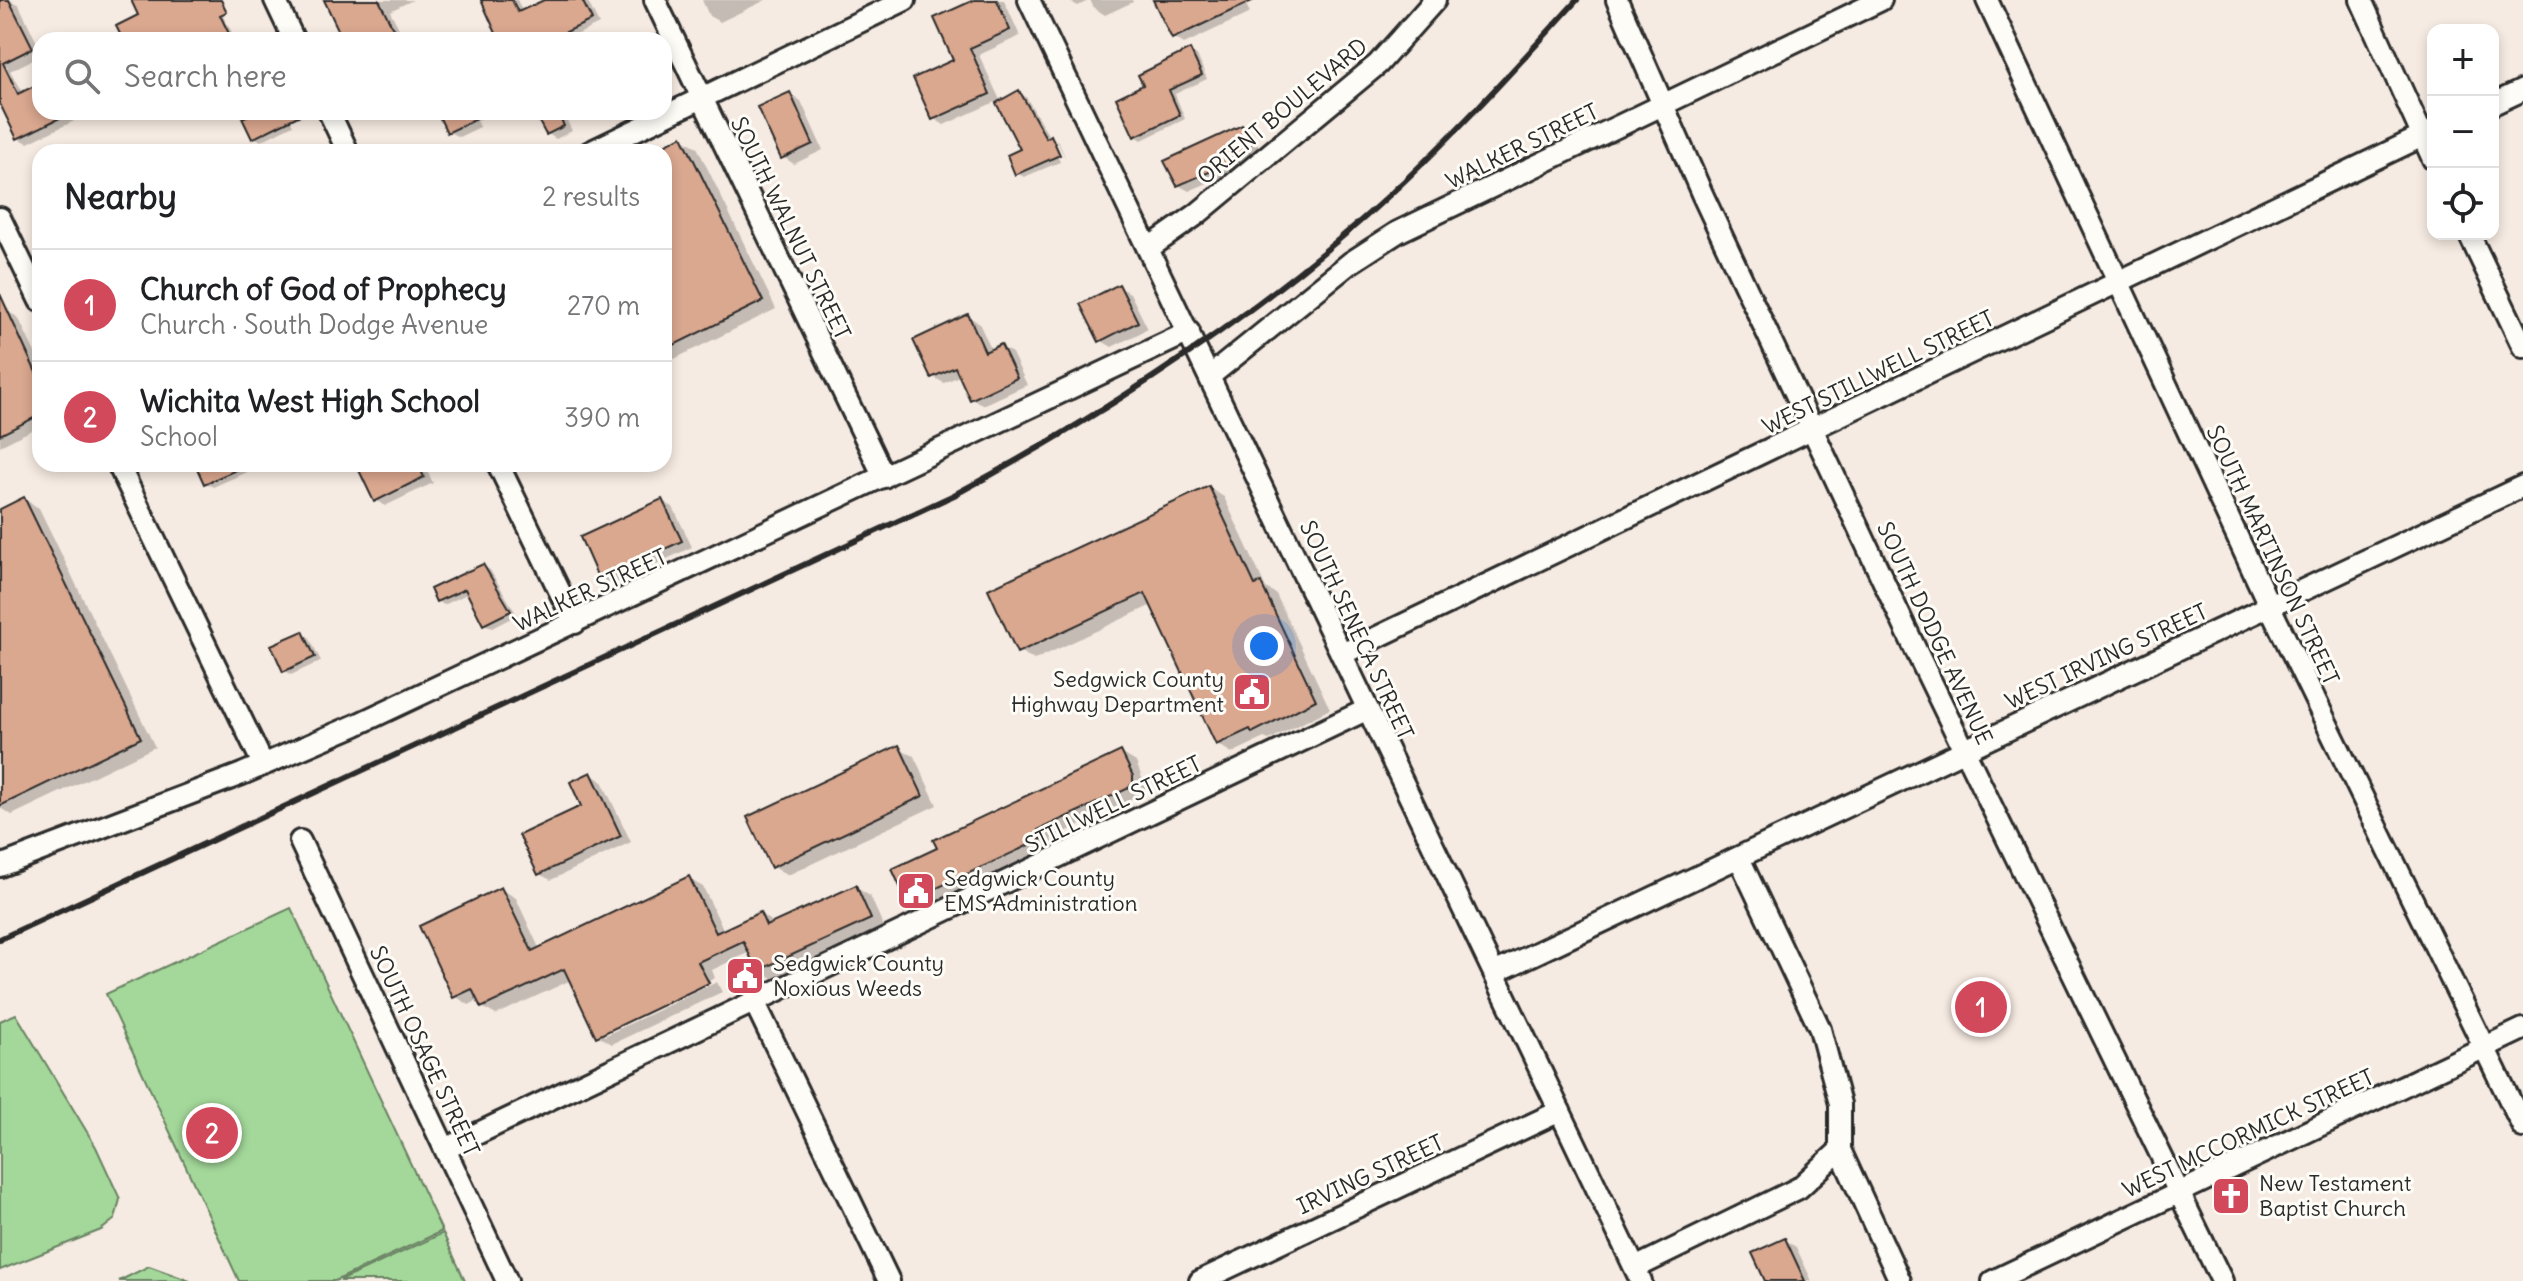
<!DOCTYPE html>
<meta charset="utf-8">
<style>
:root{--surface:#fff;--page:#f2f2f2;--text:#202124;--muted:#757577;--line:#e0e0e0;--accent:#d1495b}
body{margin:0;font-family:Delius,sans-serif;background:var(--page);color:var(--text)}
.controls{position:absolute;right:24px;top:24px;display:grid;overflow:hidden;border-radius:16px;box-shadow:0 4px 12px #0003}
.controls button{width:72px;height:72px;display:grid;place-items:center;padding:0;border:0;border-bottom:2px solid var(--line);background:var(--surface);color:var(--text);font:40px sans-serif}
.you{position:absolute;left:1264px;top:646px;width:28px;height:28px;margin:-20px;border:6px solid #fff;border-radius:50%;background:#1a73e8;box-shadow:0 0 0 12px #1a73e833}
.badge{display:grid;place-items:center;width:52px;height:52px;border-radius:50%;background:var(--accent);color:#fff;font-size:26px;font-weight:700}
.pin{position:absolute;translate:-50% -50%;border:4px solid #fff;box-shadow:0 2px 8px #0006}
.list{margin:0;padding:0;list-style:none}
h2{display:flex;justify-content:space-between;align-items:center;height:104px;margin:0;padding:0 32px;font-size:34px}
h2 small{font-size:26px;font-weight:400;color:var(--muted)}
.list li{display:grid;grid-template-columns:52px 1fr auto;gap:24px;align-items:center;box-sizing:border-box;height:112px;padding:0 32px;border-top:2px solid var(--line)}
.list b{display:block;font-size:30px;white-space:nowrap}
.list p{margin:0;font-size:26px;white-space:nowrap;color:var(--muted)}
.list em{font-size:26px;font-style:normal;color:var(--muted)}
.icon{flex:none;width:44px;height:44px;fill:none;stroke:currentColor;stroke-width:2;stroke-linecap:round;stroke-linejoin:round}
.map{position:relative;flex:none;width:2523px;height:1281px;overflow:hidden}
.search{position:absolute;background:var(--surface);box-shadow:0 4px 12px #0003;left:32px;top:32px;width:640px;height:88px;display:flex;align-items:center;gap:20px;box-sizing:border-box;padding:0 28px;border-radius:24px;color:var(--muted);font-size:30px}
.panel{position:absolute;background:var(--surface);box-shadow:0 4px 12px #0003;left:32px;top:144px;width:640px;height:328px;border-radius:24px}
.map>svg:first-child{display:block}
.green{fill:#a4d89a;stroke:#688262;stroke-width:2}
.shadow{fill:#0003}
.building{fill:#daa78f;stroke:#2b2b2b;stroke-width:2}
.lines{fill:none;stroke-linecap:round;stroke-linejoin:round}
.minor-casing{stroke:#2b2b2b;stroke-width:26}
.minor{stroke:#fdfcf7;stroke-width:20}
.rail{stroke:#2b2b2b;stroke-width:6}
.labels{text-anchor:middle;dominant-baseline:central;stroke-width:6;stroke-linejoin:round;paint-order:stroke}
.street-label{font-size:22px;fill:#2b2b2b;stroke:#fdfcf7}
.poi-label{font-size:22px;fill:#2b2b2b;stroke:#fdfcf7;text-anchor:start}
</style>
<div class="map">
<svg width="2523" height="1281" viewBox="0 0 2523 1281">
<rect width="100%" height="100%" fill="#f6ebe2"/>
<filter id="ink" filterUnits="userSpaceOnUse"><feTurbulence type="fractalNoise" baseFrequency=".0125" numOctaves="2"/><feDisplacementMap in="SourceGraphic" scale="16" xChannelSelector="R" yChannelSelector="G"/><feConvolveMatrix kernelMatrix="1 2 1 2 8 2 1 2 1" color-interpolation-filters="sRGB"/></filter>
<g filter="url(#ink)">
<path class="green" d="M291,908L442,1231L335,1281H239L106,994Z
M16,1014L96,1147L120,1199L115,1219L101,1230L0,1270V1021Z
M443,1233L465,1281H340Z
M149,1266L190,1281H119Z"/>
<path class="shadow" d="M10,0L19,5L40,49V56L10,71L24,93L40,85V112H70L74,121L28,143L18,138L0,100V70L8,67L0,60V3Z
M133,0H214L236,40H125L141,16Z
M326,0H413L390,11L405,40H363Z
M480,0H517L523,12L549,0H587L599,24L566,40H500Z
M702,0H766L720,22L709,16Z
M979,0H1004L1020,36L979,55L1001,102L1019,93L1026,97L1050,138L1051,137L1058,141L1066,159L1056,140H1051L1060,162L1024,177L1017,173L1023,150L997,101L944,125L933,118Z
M1067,0H1132L1133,2L1105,15L1094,8L1090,0L1078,6Z
M1179,0H1244L1250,13L1184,44L1173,37Z
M1190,52L1197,55L1207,79L1175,94L1185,119L1142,140L1136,136L1146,86Z
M790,94L801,101L823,150L794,164L783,157Z
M259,112H286L293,125L261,141L254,137Z
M440,112H473L480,127L459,137L449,132Z
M536,112H563L572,131L556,139L548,134Z
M1242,127L1253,133L1261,151L1240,169L1189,191L1178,185Z
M682,138L697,147L776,309L664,364V152H654Z
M1119,287L1130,293L1148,329L1112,347L1100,340Z
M6,311L18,317L40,363V426L0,446V314Z
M968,316L979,323L992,351L1001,347L1012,353L1027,385L983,405L972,399L961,375L944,383L933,377Z
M197,464H265L213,487L206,483Z
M363,464H424L433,483L385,506L376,500Z
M1209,488L1224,497L1266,588L1276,594L1330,709L1269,740L1264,738L1232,753L1217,744L1152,605L1034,660L1019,651Z
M24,499L39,508L155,747L12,815L0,808V511Z
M662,501L673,507L692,547L612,585L601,578Z
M483,566L490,570L517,615L492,628L485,624L469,593L444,605L437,601Z
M302,633L309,637L321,661L291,675L284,670Z
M898,748L914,756L937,805L788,875L773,867Z
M1121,753L1136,762L1147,791L1052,839L1056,848L923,909L908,900L939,849Z
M590,774L602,781L631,842L551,880L539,874L584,807Z
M689,879L703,887L724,931L760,914L774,923L855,887L870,896L884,927L773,978L758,970L750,952L712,970L715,978L604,1031V1036L717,982L722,992L612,1044L598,1036L571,980L496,1015L482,1007L479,1000L469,1005L455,996L501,889L516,898L540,950Z
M1785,1240L1796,1247L1812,1281H1767Z"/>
<path class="building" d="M0,0H9L33,48L3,63L18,94L40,83V112H72L17,139L0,104Z
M131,0H221L227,12L220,15L232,40H123L116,26L138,15Z
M324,0H379L399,40H343Z
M481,0H512L518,12L544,0H582L592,20L549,40H499Z
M974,0H997L1010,30L970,48L990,94L932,120L913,78L953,60L934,18Z
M1153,0H1254L1172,39Z
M1190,49L1202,75L1169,90L1180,115L1134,137L1116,98L1143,85L1138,75Z
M1019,90L1046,138L1051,135L1060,155L1015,175L1007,155L1020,149L996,103Z
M790,92L813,144L781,159L757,107Z
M255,112H306L252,139L242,118Z
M437,112H491L447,133Z
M534,112H558L564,126L546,135Z
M1242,125L1251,144L1228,164L1177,186L1164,161Z
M682,136L763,301L664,350V145Z
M1119,284L1138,322L1099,342L1080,304Z
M0,294L40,381V415L0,435Z
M968,314L985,352L1001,344L1017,378L970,400L955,367L931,378L913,340Z
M195,464H250L204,484Z
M356,464H418L424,477L374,502Z
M1209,486L1255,585L1261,583L1316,700L1252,733L1250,729L1216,745L1145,593L1017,653L988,589Z
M24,497L141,738L0,806V509Z
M662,499L682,541L599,580L580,537Z
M483,564L511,611L483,625L465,589L436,602L430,589Z
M303,631L315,657L283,672L271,645Z
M899,745L923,796L771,868L747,817Z
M1121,751L1133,776V783L1127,789L1038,830L1042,839L907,902L892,869L937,848L933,840Z
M591,772L621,836L538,875L519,835L581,806L570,782Z
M689,876L716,933L760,912L766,926L856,885L871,919L757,971L743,941L698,962L709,983L596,1037L564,969L481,1008L472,989L453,998L419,926L501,887L532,951Z
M1785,1238L1805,1281H1765L1752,1253Z"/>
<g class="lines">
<g class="minor-casing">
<path id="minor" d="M275,0L294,40
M655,0L884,477
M1029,0L1641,1281
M1617,0L1703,196L1920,659L2222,1281
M1987,0L2269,605L2523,1127
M2361,0L2433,159
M2493,104L2523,90
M329,112L348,152
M590,152L905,0
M0,218L40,301
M2469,234L2523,347
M1149,248L1196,215L1378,64L1435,0
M1210,376L1350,263L1398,232L1881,0
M118,464L263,764
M498,464L575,623
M1342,654L2433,131
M300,841L507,1281
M0,866L242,774L356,725L1189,332
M1494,973L2523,486
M755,1003L889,1281
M445,1149L1368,709
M1840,1150L1900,1281
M1635,1268L1799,1188L1840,1150V1104L1820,1029L1739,858
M1200,1281L1560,1111
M1993,1281L2523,1029"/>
</g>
<use href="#minor" class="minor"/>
<path class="rail" d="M0,939L954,495C1101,416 1240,327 1365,217C1441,150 1509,75 1577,0"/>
</g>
</g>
<defs>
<g id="civic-square" transform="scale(2)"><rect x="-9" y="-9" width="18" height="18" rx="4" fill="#d1495b" stroke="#fdfcf7"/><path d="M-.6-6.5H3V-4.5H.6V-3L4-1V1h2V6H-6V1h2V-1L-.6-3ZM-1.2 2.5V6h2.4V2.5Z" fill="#fff"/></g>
<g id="church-square" transform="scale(2)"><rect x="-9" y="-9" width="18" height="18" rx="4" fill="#d1495b" stroke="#fdfcf7"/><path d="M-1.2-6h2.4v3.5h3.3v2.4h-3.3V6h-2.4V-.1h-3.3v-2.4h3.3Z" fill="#fff"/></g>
</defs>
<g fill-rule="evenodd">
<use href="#civic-square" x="1252" y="692"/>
<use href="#civic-square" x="916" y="891"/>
<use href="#civic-square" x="745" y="976"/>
<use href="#church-square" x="2231" y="1196"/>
</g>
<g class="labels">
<g class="street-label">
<text transform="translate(1282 111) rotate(-40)">ORIENT BOULEVARD</text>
<text transform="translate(1522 146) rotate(-26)">WALKER STREET</text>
<text transform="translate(791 228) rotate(64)">SOUTH WALNUT STREET</text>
<text transform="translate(1878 372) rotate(-26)">WEST STILLWELL STREET</text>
<text transform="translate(2273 555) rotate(65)">SOUTH MARTINSON STREET</text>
<text transform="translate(590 590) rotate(-25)">WALKER STREET</text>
<text transform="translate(1357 630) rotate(65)">SOUTH SENECA STREET</text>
<text transform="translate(1935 633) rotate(65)">SOUTH DODGE AVENUE</text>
<text transform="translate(2106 656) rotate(-25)">WEST IRVING STREET</text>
<text transform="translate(1113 804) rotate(-26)">STILLWELL STREET</text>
<text transform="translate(425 1051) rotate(65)">SOUTH OSAGE STREET</text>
<text transform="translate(2248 1133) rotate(-25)">WEST MCCORMICK STREET</text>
<text transform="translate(1370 1174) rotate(-25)">IRVING STREET</text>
</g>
<g class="poi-label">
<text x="1224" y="679" text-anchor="end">Sedgwick County<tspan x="1224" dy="25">Highway Department</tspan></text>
<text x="944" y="878">Sedgwick County<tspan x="944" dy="25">EMS Administration</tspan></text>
<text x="773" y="963">Sedgwick County<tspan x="773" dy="25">Noxious Weeds</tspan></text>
<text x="2259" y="1183">New Testament<tspan x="2259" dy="25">Baptist Church</tspan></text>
</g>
</g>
</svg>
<div class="controls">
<button>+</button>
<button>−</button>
<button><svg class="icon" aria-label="locate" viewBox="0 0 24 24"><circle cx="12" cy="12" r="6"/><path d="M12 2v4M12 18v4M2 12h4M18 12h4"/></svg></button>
</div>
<div class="you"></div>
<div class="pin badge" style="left:1981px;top:1007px">1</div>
<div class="pin badge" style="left:212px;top:1133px">2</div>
<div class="search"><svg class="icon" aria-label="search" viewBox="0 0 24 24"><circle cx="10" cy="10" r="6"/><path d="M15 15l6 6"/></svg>Search here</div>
<section class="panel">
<h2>Nearby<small>2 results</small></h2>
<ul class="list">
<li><span class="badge">1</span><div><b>Church of God of Prophecy</b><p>Church · South Dodge Avenue</p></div><em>270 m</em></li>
<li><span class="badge">2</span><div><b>Wichita West High School</b><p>School</p></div><em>390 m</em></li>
</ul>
</section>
</div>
